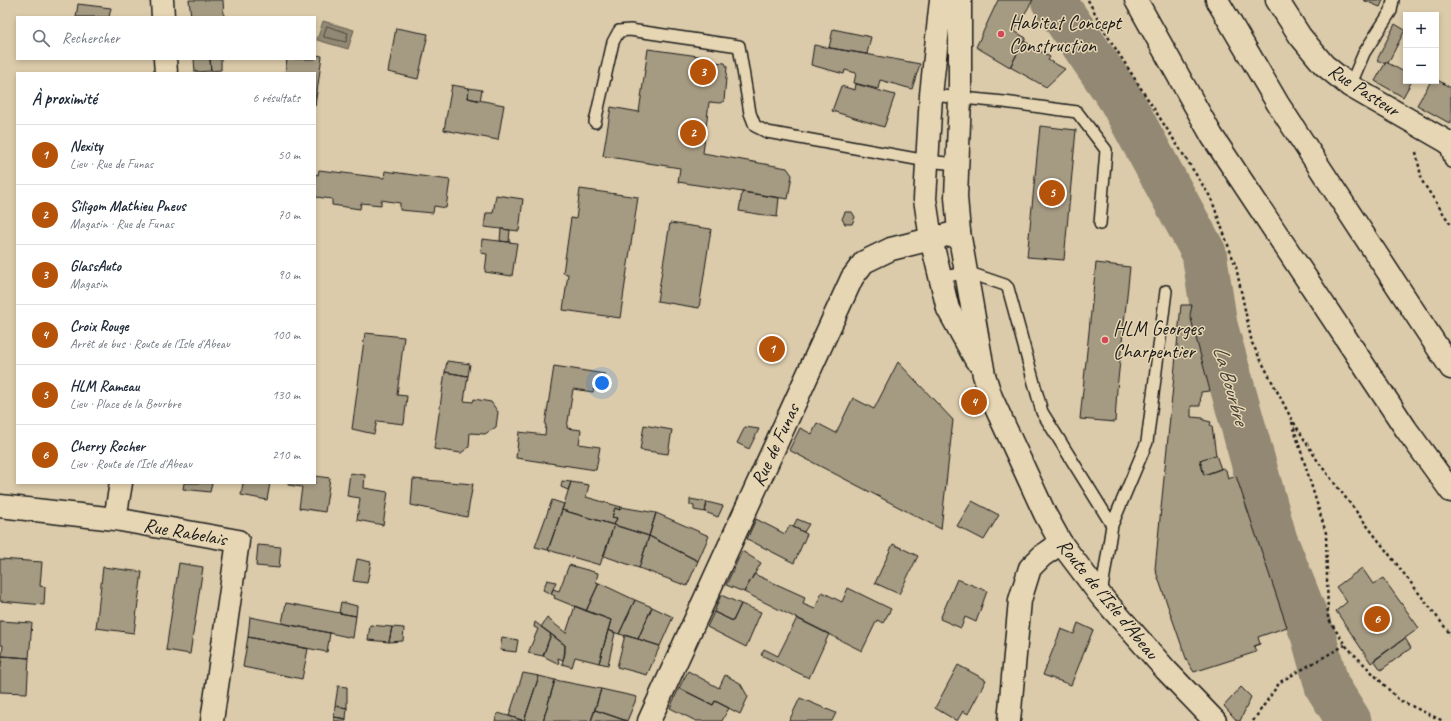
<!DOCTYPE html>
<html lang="fr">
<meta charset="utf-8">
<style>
:root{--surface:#fff;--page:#f2f2f3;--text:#1f2937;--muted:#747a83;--line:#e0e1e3;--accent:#b45309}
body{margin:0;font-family:Caveat,sans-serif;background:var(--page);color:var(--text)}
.controls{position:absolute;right:12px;top:12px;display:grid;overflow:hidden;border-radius:0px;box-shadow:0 2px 6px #0003}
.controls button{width:36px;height:36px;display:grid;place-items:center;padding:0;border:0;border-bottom:1px solid var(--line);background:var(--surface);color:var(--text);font:20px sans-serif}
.you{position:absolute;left:602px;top:383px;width:14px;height:14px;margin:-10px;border:3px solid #fff;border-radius:50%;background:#1a73e8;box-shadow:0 0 0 6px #1a73e833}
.badge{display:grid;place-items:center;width:26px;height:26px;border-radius:50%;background:var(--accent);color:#fff;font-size:13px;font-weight:700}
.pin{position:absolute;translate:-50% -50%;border:2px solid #fff;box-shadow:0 1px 4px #0006}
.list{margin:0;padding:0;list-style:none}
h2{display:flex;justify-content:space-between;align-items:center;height:52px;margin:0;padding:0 16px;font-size:17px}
h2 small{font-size:13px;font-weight:400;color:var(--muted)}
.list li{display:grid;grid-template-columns:26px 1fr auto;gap:12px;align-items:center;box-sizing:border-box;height:60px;padding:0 16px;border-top:1px solid var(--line)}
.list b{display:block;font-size:15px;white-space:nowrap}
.list p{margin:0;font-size:13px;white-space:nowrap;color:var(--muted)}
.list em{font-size:13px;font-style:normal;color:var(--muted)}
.icon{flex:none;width:22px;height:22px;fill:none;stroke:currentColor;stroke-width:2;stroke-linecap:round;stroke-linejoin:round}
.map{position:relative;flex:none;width:1451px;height:721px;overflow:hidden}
.search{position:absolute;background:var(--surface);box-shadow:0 2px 6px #0003;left:16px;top:16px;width:300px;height:44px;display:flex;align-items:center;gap:10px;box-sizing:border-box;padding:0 14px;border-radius:0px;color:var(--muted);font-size:15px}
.panel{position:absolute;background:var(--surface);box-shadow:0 2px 6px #0003;left:16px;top:72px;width:300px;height:412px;border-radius:0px}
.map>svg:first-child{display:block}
.water{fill:#928873;stroke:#635d50}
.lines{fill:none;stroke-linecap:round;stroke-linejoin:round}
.shore{stroke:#4b473f;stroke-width:1}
.river{stroke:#928873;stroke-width:45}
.building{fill:#a59a82;stroke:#1c1c1c}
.lane-casing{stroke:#1c1c1c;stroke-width:14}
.street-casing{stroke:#1c1c1c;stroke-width:25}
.secondary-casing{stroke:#1c1c1c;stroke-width:25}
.highway-casing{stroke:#1c1c1c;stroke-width:25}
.path{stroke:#1c1c1c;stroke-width:2.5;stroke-dasharray:3 3;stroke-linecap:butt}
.lane{stroke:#e7d6b3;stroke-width:11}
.street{stroke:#e7d6b3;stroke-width:22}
.secondary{stroke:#e7d6b3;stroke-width:22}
.highway{stroke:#e7d6b3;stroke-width:22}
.poi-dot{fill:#d1495b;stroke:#e7d6b3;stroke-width:1.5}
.labels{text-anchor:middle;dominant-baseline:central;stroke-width:3;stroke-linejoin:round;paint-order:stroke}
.poi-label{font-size:20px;fill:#1c1c1c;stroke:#e7d6b3;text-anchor:start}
.street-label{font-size:20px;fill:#1c1c1c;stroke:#e7d6b3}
.water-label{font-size:21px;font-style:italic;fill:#45423a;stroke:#e7d6b3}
</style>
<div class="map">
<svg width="1451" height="721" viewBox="0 0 1451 721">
<rect width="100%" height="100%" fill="#dbcbaa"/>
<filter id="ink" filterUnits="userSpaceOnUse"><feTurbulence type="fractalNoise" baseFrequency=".025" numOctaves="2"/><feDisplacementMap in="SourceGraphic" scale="8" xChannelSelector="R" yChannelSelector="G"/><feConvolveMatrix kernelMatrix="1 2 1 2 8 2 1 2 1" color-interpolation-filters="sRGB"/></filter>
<g filter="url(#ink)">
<path class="water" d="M323,21L354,30L348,49L317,40Z"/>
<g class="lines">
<path class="shore" d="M327,26L348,33L346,42L324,37Z"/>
<path class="river" d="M1053,0L1120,98L1204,253L1215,325L1275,540L1313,635L1327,686L1349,721"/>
</g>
<path class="building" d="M189,0H223L224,17H191Z
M998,0H1033L1014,31L1026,38L1010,67L976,47Z
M1363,0H1383L1380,7Z
M78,4L111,8L109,17H76Z
M1395,24L1405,30L1388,63L1386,62L1385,64L1377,60Z
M396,28L428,34L418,79L388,72Z
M833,29L871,37L867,54L829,48Z
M1024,41L1050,57L1048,60L1065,69L1046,87L1010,67Z
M814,45L888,58L920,64L912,89L880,80L878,89L854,83L856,73L845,70L844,74L811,65Z
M648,49L713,58V62L725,63L727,67L724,101L720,103L709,102L703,153L787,168L792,175L788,199L678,182L680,168L603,156L611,107L639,112Z
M315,55L322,56L315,106V73H285L287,59H315Z
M194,59H210L211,71L195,72Z
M210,59H221V70L211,71Z
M1386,62L1406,73V81H1412L1403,97L1375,81Z
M1436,79L1451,88V124L1417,105L1431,81H1436Z
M856,84L895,95L884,127L832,111L841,86L855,90Z
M452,85L469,88L468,98L504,105L498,140L444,130Z
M469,88L482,90L480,101L468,98Z
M1040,126L1076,130L1064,260L1027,257Z
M319,170L384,178L385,171L450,180L446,208L434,206L433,213L400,210V203L381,200V205L361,203L360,209L332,205V199L316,197L315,202V174L318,175Z
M580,189L638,197L620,318L563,310L568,274L563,273L571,218L576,219Z
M742,192L779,198L777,217L739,211Z
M496,195L523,199L519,231L484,227L486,213H493Z
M845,212H852L855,217L852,224H845L842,219Z
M670,223L711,229L699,308L657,301Z
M501,229L510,230L509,242L500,241Z
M482,239L517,243L512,276L485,272L487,254L481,253Z
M1096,263L1130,267L1117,389L1115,422L1080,419Z
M1181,305H1192L1190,315L1210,391L1201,392L1200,406H1191V417L1203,418V420L1211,422L1210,425L1212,426L1216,455L1200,460L1204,475L1223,468L1226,470L1228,479L1236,476L1287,627L1258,637L1260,644L1254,646L1256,652L1194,672L1187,661L1155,569Z
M365,333L404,337L397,395L407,396L404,424L377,421L374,434L352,429Z
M766,344L780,345L779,353L765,352Z
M447,361L470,364L468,376L445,372Z
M898,362L953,420L941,529L789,450L800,428L812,434L817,423L836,433L853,398L874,409Z
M554,366L605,374L602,389L594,388L593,392L573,389L567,428L581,430L579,444L600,447L596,470L516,458L519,432L545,435L546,425H545Z
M445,372L468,376L464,401L473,402L474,399L491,402L498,412L496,427L485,434L470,433L469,447L461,453L434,449Z
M644,425L672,430L668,454L640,450Z
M745,427L759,429L749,449L737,443Z
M1216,455L1221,469L1204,475L1200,460Z
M350,473L365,475L364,488L388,492L383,525L357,520L360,498L347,496Z
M315,476L330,478L325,512L299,508L302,487L288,485V483H315Z
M413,479L473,484L467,517L411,505Z
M562,481L571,482L568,490L561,487Z
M571,482L589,485L586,497L621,507L620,510L615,508L612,517L617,518L614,525L562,510Z
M184,483H212L210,492L183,489Z
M243,483H270L267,500L241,495Z
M690,499L707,502L705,512L694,510V506L690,505Z
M552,500L564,504L548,550L535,547Z
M972,501L999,515L984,540L957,526Z
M707,502L723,506L718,517L705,512Z
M621,507L656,513L649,536L614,525L617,518L612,517L615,508L620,510Z
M562,510L614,525L600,565L548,550Z
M656,513L709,536L698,561L649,536Z
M756,519L785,534L790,525L807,534L794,563L747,539Z
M797,519L809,524L804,532L793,527Z
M614,525L649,536L639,568L604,556Z
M649,536L698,561L687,586L639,568Z
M893,544L918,556L899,594L875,583Z
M258,545L281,547L279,568L256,566Z
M742,551L761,563L744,592L726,585Z
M0,559L42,562L40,586L45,587L44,605L0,601Z
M357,559L371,562L367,583L353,581Z
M179,563L203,567L190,654L166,650Z
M569,565L598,573L596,582L599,583L586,611L554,598L555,596L551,594L553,589L559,591Z
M103,567L142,572L134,633L96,628Z
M1362,568L1373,584L1383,578L1419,628L1371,663L1336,611L1347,602L1336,587Z
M754,574L805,597L803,604L815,609L822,592L842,602L848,588L891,609L883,623L877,620L862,651L744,592Z
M957,579L987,591L976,622L965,617L961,628L940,619Z
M547,580L556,582L551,594L543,590Z
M599,583L635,600L619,634L608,630L611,620L586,611Z
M721,595L741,604L733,621L714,612Z
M635,600L652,607L638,639L619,634Z
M341,602L357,606L356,616L339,613Z
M286,603L356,616L353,638L282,623Z
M741,604L761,612L746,647L707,627L714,612L733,621Z
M575,606L611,620L599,663L575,657L572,667L562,664L565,653V645L541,627L547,618L566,633Z
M652,607L673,617L660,646L638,639Z
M250,617L330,633L327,652L248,637Z
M797,618L829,634L809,678L761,655L764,649L778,656Z
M0,621L32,623L29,658L2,656L3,645H0Z
M535,622L551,634L543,656L528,653L538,629L534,627Z
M1078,623L1093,630L1071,685L1043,675L1061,629L1074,634Z
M370,625L392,627L389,642L368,640Z
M392,627L404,628L403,641L389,642Z
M608,630L615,633L608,665L599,663Z
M551,634L565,645L564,657L563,660L558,658L559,664L543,656Z
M625,635L660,646L647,675L617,667Z
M248,637L308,649L302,679L243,667Z
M502,637L518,640L516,652L500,650Z
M1405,638L1411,648L1381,670L1374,660Z
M2,656L29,658L27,693L0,692V668H1Z
M958,665L986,680L968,714L963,711L957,721L935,708Z
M688,671L719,688L725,675L740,683L748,697L740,714L715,701L713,705L679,688Z
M523,673L539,676L524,721L509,716Z
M539,676L555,680L543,721H524Z
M555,680L601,689L591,721H543Z
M338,686L347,687V708L335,706Z
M1241,687L1251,697L1240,721H1237L1224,706Z
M679,688L713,705L715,701L729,708L722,721H696L670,708Z
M601,689L637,697L627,721L595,710Z
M800,698L836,713L832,721H789Z
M335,706L347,708L346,719L334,717Z
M595,710L627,721H591Z
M498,713L522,720V721H495Z
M334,717L346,719V721H334Z"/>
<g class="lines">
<g class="lane-casing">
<path id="lane" d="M1350,86L1364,53L1391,11L1393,0
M931,95L1004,102L1077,112L1106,150L1100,224
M595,122L613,42L619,31L630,30L739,46L750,113L755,126L767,132L927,161L956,164
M1444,141L1451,162
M940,278L967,272L1005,285L1008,288L1042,412L1112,525L1101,595
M1112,525L1147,442L1166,291"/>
</g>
<g class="street-casing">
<path id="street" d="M162,0L163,17
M1277,0L1300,36L1324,65L1350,86L1451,144
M165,59L166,73
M0,506L115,519L238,541L212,721
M115,519L121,483
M649,721L852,278L864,262L891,249L959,232
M1009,721L1020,600L1030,568L1042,556L1061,543"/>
</g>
<g class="secondary-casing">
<path id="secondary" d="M941,0L931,95L925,199L931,239L948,309L976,360
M960,0V98L956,197L959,232L984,375L991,397L1045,514L1061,543L1101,596L1166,670L1215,721"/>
</g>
<g class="highway-casing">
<path id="highway" d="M1136,0L1212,136L1406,429L1451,491
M1217,0L1278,104L1451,368"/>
</g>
<path class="path" d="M1088,0L1105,32L1211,198L1236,267L1252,343L1291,418L1319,463L1451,635
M1416,152L1422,181L1451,225
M1292,422L1326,533L1328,618L1345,645L1399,700L1443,721
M1253,721L1280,682L1345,645"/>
<use href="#lane" class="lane"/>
<use href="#street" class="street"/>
<use href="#secondary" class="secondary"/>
<use href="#highway" class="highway"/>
</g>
</g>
<g class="poi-dot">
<circle cx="1001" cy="34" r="4"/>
<circle cx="1105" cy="340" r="4"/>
</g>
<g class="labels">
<g class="poi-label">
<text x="1009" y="22">Habitat Concept<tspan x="1009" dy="23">Construction</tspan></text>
<text x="1113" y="328">HLM Georges<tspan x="1113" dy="23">Charpentier</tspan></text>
</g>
<g class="street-label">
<text transform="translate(1364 90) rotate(33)">Rue Pasteur</text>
<text transform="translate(775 445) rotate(-65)">Rue de Funas</text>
<text transform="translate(185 532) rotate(10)">Rue Rabelais</text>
<text transform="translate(1108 599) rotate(51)">Route de l'Isle d'Abeau</text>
</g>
<g class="water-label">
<text transform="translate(1231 385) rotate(74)">La Bourbre</text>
</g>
</g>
</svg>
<div class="controls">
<button>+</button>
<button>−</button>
</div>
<div class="you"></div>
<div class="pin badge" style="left:772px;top:349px">1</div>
<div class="pin badge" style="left:693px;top:133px">2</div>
<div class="pin badge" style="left:703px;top:72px">3</div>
<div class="pin badge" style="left:974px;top:402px">4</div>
<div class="pin badge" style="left:1052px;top:193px">5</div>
<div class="pin badge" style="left:1377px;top:619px">6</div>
<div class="search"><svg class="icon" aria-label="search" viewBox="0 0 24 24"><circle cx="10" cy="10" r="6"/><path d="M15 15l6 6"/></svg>Rechercher</div>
<section class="panel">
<h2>À proximité<small>6 résultats</small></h2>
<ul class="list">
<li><span class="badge">1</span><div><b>Nexity</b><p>Lieu · Rue de Funas</p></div><em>50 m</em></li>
<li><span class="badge">2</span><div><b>Siligom Mathieu Pneus</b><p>Magasin · Rue de Funas</p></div><em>70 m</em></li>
<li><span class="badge">3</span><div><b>GlassAuto</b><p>Magasin</p></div><em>90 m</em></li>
<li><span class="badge">4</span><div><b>Croix Rouge</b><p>Arrêt de bus · Route de l'Isle d'Abeau</p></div><em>100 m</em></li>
<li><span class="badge">5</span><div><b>HLM Rameau</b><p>Lieu · Place de la Bourbre</p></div><em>130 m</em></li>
<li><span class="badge">6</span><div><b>Cherry Rocher</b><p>Lieu · Route de l'Isle d'Abeau</p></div><em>210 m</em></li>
</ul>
</section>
</div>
